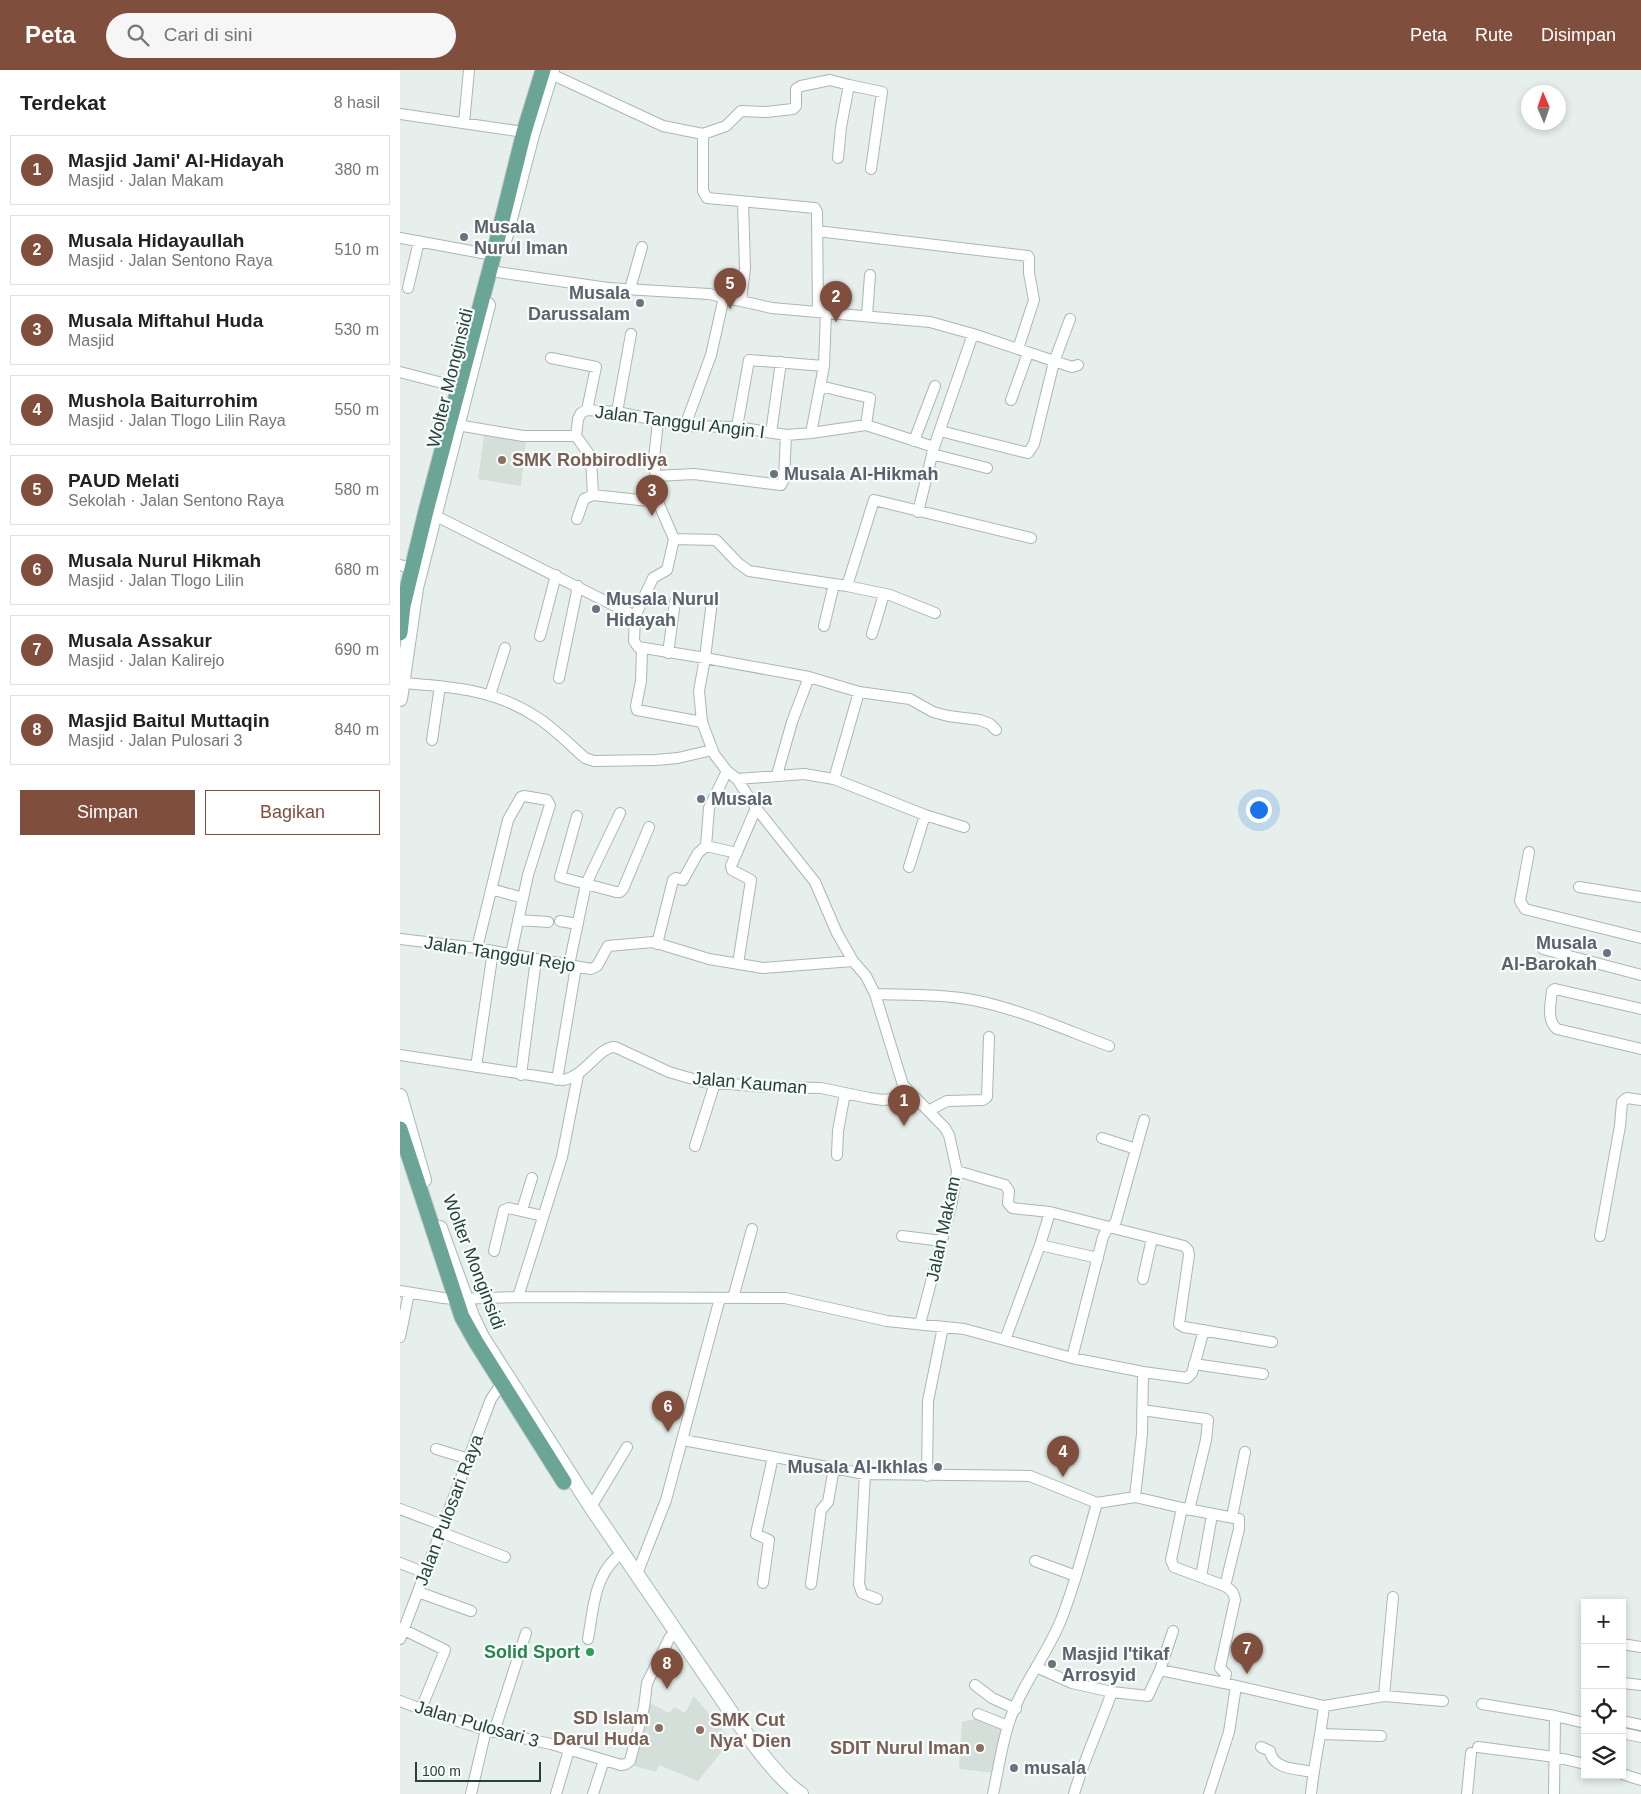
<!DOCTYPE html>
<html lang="id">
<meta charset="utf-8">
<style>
:root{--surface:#fff;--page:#f6f6f6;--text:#222;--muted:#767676;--line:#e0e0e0;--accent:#804e3d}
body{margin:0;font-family:Arial,sans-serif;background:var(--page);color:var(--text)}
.controls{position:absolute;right:15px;bottom:15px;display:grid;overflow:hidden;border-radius:0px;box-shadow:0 2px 8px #0003}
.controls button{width:45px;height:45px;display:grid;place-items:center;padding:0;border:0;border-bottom:1px solid var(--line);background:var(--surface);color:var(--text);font:25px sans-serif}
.compass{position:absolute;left:1121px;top:15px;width:45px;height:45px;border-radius:50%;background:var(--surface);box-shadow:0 2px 8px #0003;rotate:358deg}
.scale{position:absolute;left:15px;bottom:12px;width:126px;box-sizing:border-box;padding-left:5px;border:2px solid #24423a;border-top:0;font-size:14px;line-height:18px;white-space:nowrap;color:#24423a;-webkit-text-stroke:4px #f7fbf9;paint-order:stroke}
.you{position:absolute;left:858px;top:739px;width:18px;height:18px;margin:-12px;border:4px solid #fff;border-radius:50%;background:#1a73e8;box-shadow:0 0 0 8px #1a73e833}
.badge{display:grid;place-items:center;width:32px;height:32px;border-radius:50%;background:var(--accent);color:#fff;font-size:16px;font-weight:700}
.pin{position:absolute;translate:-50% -41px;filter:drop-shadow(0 1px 2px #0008)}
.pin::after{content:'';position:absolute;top:26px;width:18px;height:15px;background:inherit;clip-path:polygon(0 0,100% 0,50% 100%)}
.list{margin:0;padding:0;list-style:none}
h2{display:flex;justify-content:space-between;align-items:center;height:65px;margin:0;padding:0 20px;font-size:21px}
h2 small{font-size:16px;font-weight:400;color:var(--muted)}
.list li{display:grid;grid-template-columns:32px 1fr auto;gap:15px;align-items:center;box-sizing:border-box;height:70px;margin:0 10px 10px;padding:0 10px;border:1px solid var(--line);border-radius:0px}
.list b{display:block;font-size:19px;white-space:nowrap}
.list p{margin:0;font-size:16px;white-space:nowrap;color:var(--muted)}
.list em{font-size:16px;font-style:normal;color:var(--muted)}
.actions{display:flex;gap:10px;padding:15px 20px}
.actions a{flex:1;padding:11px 0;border:1px solid var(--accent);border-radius:0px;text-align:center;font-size:18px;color:var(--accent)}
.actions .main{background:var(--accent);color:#fff}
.icon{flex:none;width:28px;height:28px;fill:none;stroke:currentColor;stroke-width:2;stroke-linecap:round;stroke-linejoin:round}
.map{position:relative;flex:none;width:1241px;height:1724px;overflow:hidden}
header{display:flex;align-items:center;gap:30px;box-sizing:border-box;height:70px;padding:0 25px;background:var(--accent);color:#fff}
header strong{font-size:24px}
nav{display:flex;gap:28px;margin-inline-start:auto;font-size:18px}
.search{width:350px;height:45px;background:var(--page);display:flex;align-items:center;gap:12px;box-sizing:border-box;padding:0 18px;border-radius:28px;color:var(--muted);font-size:19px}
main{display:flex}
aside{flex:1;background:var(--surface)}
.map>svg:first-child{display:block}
.built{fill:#d4dfda}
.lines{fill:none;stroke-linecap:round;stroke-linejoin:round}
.street-casing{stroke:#a8b8b2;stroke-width:12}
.secondary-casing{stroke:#a4bbb3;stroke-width:16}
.primary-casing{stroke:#c2cac8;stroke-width:17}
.street{stroke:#fff;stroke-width:10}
.secondary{stroke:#fff;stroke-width:14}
.primary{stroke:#6aa596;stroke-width:15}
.worship-dot{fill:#6b7280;stroke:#f7fbf9;stroke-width:2}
.education-dot{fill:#8d6e63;stroke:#f7fbf9;stroke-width:2}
.leisure-dot{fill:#2e9e5b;stroke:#f7fbf9;stroke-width:2}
.labels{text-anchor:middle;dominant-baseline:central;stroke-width:4.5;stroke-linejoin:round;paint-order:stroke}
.worship-label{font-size:18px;font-weight:bold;fill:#5b616d;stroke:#f7fbf9;text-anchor:start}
.street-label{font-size:18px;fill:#24423a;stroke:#f7fbf9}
.education-label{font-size:18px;font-weight:bold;fill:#785e54;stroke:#f7fbf9;text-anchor:start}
.leisure-label{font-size:18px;font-weight:bold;fill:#27864d;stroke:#f7fbf9;text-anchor:end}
</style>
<header>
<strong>Peta</strong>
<div class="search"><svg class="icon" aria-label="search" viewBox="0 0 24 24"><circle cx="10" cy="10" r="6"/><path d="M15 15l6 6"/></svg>Cari di sini</div>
<nav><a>Peta</a><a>Rute</a><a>Disimpan</a></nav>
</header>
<main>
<aside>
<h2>Terdekat<small>8 hasil</small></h2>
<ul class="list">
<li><span class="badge">1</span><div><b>Masjid Jami' Al-Hidayah</b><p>Masjid · Jalan Makam</p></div><em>380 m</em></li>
<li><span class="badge">2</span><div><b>Musala Hidayaullah</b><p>Masjid · Jalan Sentono Raya</p></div><em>510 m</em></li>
<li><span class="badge">3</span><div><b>Musala Miftahul Huda</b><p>Masjid</p></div><em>530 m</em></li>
<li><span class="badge">4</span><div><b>Mushola Baiturrohim</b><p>Masjid · Jalan Tlogo Lilin Raya</p></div><em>550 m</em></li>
<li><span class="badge">5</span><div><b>PAUD Melati</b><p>Sekolah · Jalan Sentono Raya</p></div><em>580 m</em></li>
<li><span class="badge">6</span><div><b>Musala Nurul Hikmah</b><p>Masjid · Jalan Tlogo Lilin</p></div><em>680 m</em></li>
<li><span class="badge">7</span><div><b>Musala Assakur</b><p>Masjid · Jalan Kalirejo</p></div><em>690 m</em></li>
<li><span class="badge">8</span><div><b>Masjid Baitul Muttaqin</b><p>Masjid · Jalan Pulosari 3</p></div><em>840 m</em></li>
</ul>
<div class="actions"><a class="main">Simpan</a><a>Bagikan</a></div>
</aside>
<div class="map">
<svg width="1241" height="1724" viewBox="0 0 1241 1724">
<rect width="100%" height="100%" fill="#e6efeb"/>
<path class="built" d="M84,366L126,371L121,416L78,409Z
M294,1626L331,1670L298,1711L259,1695L256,1702L231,1695L248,1632L269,1643L274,1637L285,1643Z
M581,1647L604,1656L595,1703L559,1699L562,1652Z"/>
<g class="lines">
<g class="street-casing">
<path id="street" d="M151,4L263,56L303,64L326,56L341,41L366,42L393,39L396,36V19L401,16L430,10L449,15L441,57L438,88
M449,15L482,22L471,99
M0,44L124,62
M64,53L69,0
M303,64V121L307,128L415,138L417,142L418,241
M417,161L628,186L629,188V203L634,230L618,279
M0,168L93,185
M97,202L208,218L309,224L372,238L530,252L573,264L672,297L678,295
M8,218L19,171
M230,219L242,177
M341,231L345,198L343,132
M467,246L470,205
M151,288L196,297L187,340
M0,302L58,317
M611,330L628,283
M217,342L231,264
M57,355L123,366H176L178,349L181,343L187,340L217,342L285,356L337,357L386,365L411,363L466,355L470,328L420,316
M466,355L534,377
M285,356L311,285L324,227
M337,357L349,290L424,296
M540,361L628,383L634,374L654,292L670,249
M371,363L381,292
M411,363L424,296L426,242
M176,366L191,387L193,425L258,432
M514,371L535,316
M532,384L587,398
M256,406L294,404L381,415L384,409L386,365
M518,442L534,377L573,264
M34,445L235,546L234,571L238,577L305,588L409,607L459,622L510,629L533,642L548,646L580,650L590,654L596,660
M177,449L184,429L193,425
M274,469L316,470L338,493L349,501L447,516L490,525L535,543
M0,495L12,498
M447,516L474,430L631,468
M312,531L305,588L299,621L302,652L314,684L327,701L337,709L356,738L415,812L437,863L453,891L466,906L475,924L503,1015L545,1058L549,1065L557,1101L552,1132L520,1254
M235,546L253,508L267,500L274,469L258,432L254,389L258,351
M424,556L434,514
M472,564L484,524
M140,566L156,505
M242,579L241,611L236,636L237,640L302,652
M268,583L275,532
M159,608L178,516
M2,613C52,617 95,619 138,648C155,659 170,675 185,688L194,691L255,690L278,688L312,680
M90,625L105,578
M32,670L40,616
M377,705L392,652L409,607
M337,709L404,704L434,709L525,745L564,757
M434,709L459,622
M177,746L160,807L216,822H220L223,819L249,757
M306,776L337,783
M1129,782L1120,831L1125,839L1241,868
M509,797L525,745
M1179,817L1241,827
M91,819L123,828
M118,850L148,852
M160,851L178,854
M0,869L77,878L191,899L197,896L208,876L253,872L309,889L363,898L453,891
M257,874L273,810L276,808L283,810L298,783L306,776L309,738L327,701
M77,878L108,750L121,727L124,726L147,730L150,735L128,805L111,884
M1143,879L1241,905
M338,894L351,810L332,800L331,796L356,738
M169,895L186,814L220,743
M475,924C509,925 544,924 578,931C624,941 666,960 709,976
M1241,939L1155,919L1152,921C1151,933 1146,950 1157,959L1241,979
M0,985L163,1010C186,1006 198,977 215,977L269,1002L303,1012L369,1017L421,1018L469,1028L483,1030L491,1029L508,1021
M76,997L93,881
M121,1005L136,889
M157,1010L176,897
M528,1041L547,1031L583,1030L587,1027L589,967
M702,1068L736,1079
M295,1076L315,1013
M437,1085L438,1061L445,1023
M557,1101L605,1115L609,1121L608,1133L612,1138L650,1142L784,1176L788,1180L789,1185L779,1254L784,1257L872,1272
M122,1140L132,1108
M502,1166L542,1171
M1200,1166L1220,1056L1222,1032L1227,1028L1241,1030
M640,1175L698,1188
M94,1181L104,1140L109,1138L143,1146
M743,1209L752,1168
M0,1221L43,1228L56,1229L118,1227L385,1228L487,1251L564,1259L672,1288L743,1302L787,1308L792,1303L804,1260
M118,1227L162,1087L178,1005
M333,1228L352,1159
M0,1267L9,1223
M605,1270L640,1175L650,1142
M672,1288L703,1167L707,1159L712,1157L716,1151L744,1050
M794,1294L863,1304
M742,1340L806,1349L808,1350L806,1370L789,1440
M283,1370L465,1404L630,1406L697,1433
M36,1379L69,1389
M465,1404L459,1514L462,1523L477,1529
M527,1406L528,1331L543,1257
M735,1427L742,1364L743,1302
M697,1433L735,1427L782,1438L839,1449V1459L825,1516
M191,1437L227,1377
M782,1438L771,1490L774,1497L825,1516C831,1520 834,1522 835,1530L820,1598L826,1604L824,1613
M0,1439L42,1455
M832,1447L845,1382
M40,1462L105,1487
M635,1491L676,1506
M0,1493L25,1503
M237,1504L266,1430L320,1228
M801,1507L812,1445
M363,1513L369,1470L356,1464L373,1387
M411,1514L421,1440L428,1432L434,1398
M18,1522L71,1541
M0,1558L45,1580L21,1639
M0,1569L91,1329L102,1313
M188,1569C193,1541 194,1508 216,1488
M1222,1574L1241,1577
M636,1597L672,1613L712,1622L748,1626L760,1600L773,1561
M760,1600L824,1613L924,1636L984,1626L1043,1631
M1222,1613L1241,1615
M575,1615L592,1628L616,1639
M984,1626L993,1527
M0,1631L21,1639L86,1660L151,1674L221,1695L226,1694L230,1691L244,1637L247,1613L270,1567
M1082,1634L1155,1646L1185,1653
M578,1644L608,1656
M1222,1651L1241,1655
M94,1662L126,1563
M1222,1663L1241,1667
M921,1664L981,1666
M861,1677L870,1681C873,1700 898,1699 913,1702
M1078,1677L1155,1687L1185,1694
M1222,1704L1241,1710
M71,1724L86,1660
M156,1724L169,1680
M193,1724L204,1690
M593,1724C598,1702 601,1678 608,1656C619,1618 646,1587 661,1550C676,1512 686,1472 697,1433
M674,1724C684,1689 700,1656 712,1622
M809,1724L829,1662L836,1616
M911,1724C914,1694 921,1665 924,1636
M1067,1724L1071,1683
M1154,1724L1155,1646"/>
</g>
<g class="secondary-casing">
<path id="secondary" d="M105,168L132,65L152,0
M0,629L16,518L88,235
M0,1026L24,1110
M40,1158L72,1246L82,1267L191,1437L337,1651C352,1672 380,1711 401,1724"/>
</g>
<g class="primary-casing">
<path id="primary" d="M0,563L3,536L26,441L90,199L124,62L143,0
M0,1059L62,1247L76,1272L164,1412"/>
</g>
<use href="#street" class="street"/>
<use href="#secondary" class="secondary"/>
<use href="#primary" class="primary"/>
</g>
<g class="worship-dot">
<circle cx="64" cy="167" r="5"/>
<circle cx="240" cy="233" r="5"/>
<circle cx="374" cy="404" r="5"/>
<circle cx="196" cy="539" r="5"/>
<circle cx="301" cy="729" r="5"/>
<circle cx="1207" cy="883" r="5"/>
<circle cx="538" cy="1397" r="5"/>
<circle cx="652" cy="1594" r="5"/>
<circle cx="614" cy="1698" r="5"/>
</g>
<g class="education-dot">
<circle cx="102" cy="390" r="5"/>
<circle cx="259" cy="1658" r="5"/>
<circle cx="300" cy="1660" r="5"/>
<circle cx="580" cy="1678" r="5"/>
</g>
<circle class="leisure-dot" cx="190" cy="1582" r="5"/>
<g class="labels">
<g class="worship-label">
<text x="74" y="157">Musala<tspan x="74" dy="21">Nurul Iman</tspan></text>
<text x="230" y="223" text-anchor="end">Musala<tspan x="230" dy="21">Darussalam</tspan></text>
<text x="384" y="404">Musala Al-Hikmah</text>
<text x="206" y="529">Musala Nurul<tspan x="206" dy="21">Hidayah</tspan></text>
<text x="311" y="729">Musala</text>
<text x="1197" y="873" text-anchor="end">Musala<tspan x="1197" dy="21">Al-Barokah</tspan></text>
<text x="528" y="1397" text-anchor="end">Musala Al-Ikhlas</text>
<text x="662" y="1584">Masjid I'tikaf<tspan x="662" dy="21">Arrosyid</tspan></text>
<text x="624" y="1698">musala</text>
</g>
<g class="street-label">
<text transform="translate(50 308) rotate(-76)">Wolter Monginsidi</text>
<text transform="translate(280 352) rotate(7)">Jalan Tanggul Angin I</text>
<text transform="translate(100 884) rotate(9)">Jalan Tanggul Rejo</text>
<text transform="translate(350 1013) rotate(5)">Jalan Kauman</text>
<text transform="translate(543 1159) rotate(-78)">Jalan Makam</text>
<text transform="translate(74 1192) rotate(69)">Wolter Monginsidi</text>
<text transform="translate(49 1440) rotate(-69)">Jalan Pulosari Raya</text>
<text transform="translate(77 1654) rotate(16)">Jalan Pulosari 3</text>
</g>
<g class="education-label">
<text x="112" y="390">SMK Robbirodliya</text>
<text x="249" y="1648" text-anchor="end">SD Islam<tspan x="249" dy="21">Darul Huda</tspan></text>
<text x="310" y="1650">SMK Cut<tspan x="310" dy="21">Nya' Dien</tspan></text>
<text x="570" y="1678" text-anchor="end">SDIT Nurul Iman</text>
</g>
<g class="leisure-label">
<text x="180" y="1582">Solid Sport</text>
</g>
</g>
</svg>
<div class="controls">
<button>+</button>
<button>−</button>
<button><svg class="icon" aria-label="locate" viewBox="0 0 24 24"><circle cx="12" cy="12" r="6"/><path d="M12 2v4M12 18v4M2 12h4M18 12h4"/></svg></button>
<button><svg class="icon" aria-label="layers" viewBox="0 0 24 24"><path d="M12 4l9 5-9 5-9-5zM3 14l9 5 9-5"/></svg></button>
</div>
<svg class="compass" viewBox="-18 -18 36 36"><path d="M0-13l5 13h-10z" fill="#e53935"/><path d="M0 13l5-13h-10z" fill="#767676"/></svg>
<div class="scale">100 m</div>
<div class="you"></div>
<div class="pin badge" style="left:504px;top:1056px">1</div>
<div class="pin badge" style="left:436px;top:252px">2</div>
<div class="pin badge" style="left:252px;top:446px">3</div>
<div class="pin badge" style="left:663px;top:1407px">4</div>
<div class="pin badge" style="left:330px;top:239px">5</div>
<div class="pin badge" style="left:268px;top:1362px">6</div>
<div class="pin badge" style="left:847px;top:1604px">7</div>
<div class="pin badge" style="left:267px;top:1619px">8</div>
</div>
</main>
